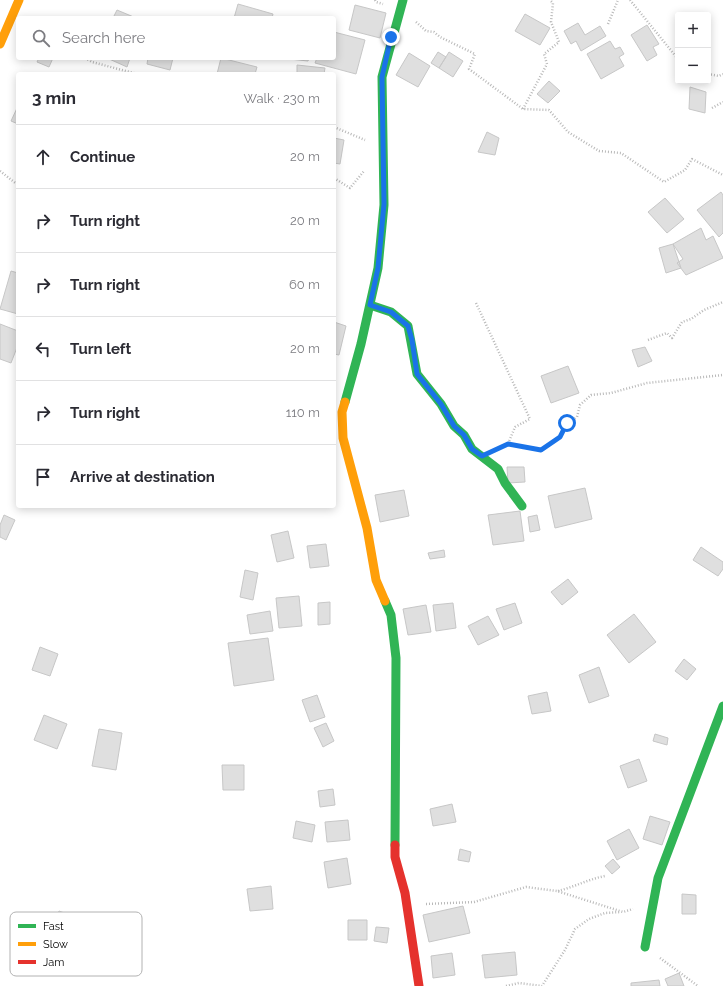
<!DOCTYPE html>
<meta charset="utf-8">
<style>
:root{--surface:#fff;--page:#f2f2f3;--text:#2b2b33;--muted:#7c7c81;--line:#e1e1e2}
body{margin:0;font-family:Raleway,sans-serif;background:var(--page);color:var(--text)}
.controls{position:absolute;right:12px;top:12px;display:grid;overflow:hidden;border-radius:4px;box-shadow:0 2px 10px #0003}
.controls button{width:36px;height:36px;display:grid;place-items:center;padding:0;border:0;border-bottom:1px solid var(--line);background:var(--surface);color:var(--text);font:20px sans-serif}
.stop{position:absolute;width:12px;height:12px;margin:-9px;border:3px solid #1a73e8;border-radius:50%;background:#fff}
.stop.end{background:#1a73e8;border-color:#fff;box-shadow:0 1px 4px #0008}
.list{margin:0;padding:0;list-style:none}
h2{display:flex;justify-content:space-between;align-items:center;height:52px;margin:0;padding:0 16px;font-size:17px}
h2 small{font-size:13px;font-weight:400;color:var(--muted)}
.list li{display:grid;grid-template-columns:26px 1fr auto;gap:12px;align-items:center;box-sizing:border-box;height:64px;padding:0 16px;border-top:1px solid var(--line)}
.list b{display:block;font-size:15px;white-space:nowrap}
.list em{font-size:13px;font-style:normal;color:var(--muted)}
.icon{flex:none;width:22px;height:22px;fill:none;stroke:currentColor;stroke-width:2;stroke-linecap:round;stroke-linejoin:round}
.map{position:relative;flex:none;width:723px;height:986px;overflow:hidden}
.search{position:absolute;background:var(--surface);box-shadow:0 2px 10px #0003;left:16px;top:16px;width:320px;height:44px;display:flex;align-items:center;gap:10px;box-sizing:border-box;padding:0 14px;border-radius:4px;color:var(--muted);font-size:15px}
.panel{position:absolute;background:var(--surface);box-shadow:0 2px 10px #0003;left:16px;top:72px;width:320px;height:436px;border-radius:4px}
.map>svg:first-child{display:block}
.building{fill:#dfdfdf;stroke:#c7c7c7}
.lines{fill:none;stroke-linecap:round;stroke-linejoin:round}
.path{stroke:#b9b9b9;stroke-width:2.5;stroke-dasharray:1 2;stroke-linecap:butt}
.fast{stroke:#30b455;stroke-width:9}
.slow{stroke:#ff9f0a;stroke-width:9}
.jam{stroke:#e5322d;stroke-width:9}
.route{stroke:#1a73e8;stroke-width:5}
.key{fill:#fff;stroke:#b2b2b2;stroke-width:1}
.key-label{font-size:11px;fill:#000}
</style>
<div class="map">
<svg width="723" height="986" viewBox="0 0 723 986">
<rect width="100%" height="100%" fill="#fff"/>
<path class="building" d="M238,4L273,14L272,18H234Z
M355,5L386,13L380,38L349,30Z
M117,10L136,18H113Z
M525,14L550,28L540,45L515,31Z
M578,23L585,35L600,26L606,36L581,51L576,41L571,44L564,31Z
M647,25L659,44L653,47L657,55L647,61L631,35Z
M334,32L365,40L356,74L315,63L317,58H334Z
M610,41L615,49L620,47L624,54L619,57L624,66L601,79L587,54Z
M438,52L446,57L439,68L431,63Z
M449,52L463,61L453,77L439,68Z
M409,53L430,66L418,87L396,75Z
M39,58H53L49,67L37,62Z
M107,58H130L127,67Z
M148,58H173L170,70L147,64Z
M221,58L257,67L255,74H217Z
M280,58H309L308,61Z
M297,65L325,68L324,74H297Z
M549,81L560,91L548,103L537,94Z
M690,87L706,92L705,113L689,109Z
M18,106V124L11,121Z
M487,132L499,138L495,155L478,152Z
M334,138L344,140L340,164L334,163Z
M721,192L723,195V233L719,237L697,210Z
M665,198L684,219L667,233L648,212Z
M701,228L706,240L713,236L723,258L686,275L677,263L683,259L673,244Z
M673,244L681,268L666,273L659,248Z
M11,271L18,273V314L0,309Z
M334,322L346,326L339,355L334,354Z
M0,324L18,331V345L11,363L0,359Z
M645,347L652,361L638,367L632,350Z
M568,366L579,393L551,403L541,376Z
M507,467H524L525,482L508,483Z
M585,488L592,519L555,528L548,496Z
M404,490L409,516L380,522L375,495Z
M520,511L524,541L493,545L488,515Z
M4,515L15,520L6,540L0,537V525Z
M537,515L540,530L530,532L528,517Z
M288,531L294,558L277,562L271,535Z
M326,544L329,566L310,568L307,546Z
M701,547L723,562V569L718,576L693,560Z
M444,550L445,557L430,559L428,553Z
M245,570L258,573L253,600L240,597Z
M568,579L578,592L562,605L551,592Z
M299,596L302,626L279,628L276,598Z
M330,602V624L318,625V603Z
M453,603L456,628L436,631L433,605Z
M515,603L522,623L504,630L496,609Z
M426,605L431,632L408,635L403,609Z
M270,611L273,631L250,634L247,615Z
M634,614L656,642L629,663L607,635Z
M488,616L499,635L478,645L468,626Z
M268,638L274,680L234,686L228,643Z
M40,647L58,654L50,676L32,670Z
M684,659L696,669L687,680L675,671Z
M599,667L609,696L589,703L579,675Z
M547,692L551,711L532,714L528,696Z
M317,695L325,717L310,722L302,700Z
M44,715L67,724L57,749L34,740Z
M326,723L334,741L323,747L314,728Z
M99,729L122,733L116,770L92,766Z
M655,734L668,738L667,745L653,741Z
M639,759L647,781L628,788L620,766Z
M222,765H244V790H223Z
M333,789L335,805L320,807L318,791Z
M452,804L456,822L433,826L430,809Z
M650,816L670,822L662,845L643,839Z
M348,820L350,840L327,842L325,822Z
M296,821L315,825L312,842L293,838Z
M629,829L639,848L617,860L607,841Z
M460,849L471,852L469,862L458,860Z
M347,858L351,884L328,888L324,862Z
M613,859L620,867L612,874L605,866Z
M271,886L273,909L250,911L247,889Z
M682,894L696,895V914H682Z
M463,906L470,933L429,942L423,915Z
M59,911L75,917L68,936L52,929Z
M348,920H367V940H348Z
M376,927L389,928L387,943L374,941Z
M515,952L517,975L485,978L482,955Z
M452,953L455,975L433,978L431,956Z
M679,973L684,986H668L665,979Z
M659,980L660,986H631V983Z"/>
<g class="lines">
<path class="path" d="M375,0L376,2L383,4
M630,0L678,59
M416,22L426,31L434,32L440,37L475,54L469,69L523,109L549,110L568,132L599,151L621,153L664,182L685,170L692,159L723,175
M608,24L618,0
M85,58L92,62L137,74
M708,74L719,76L723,74
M712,108L723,102
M523,109L547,64L544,54L559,42L551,22L553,3L550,0
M334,127L365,140
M0,171L18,185
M334,178L350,188L364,171
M476,303L530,419L515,427L508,444L501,447
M648,340L667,333L672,338L682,322L691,319L704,310L723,302
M508,444L541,450L560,437L567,423L577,417L580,405L591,395L611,393L647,383L723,375
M558,891C574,887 589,879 605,876
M426,904L474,902L526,887L557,891L623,912L633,909
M660,958L698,986
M506,986L519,983L542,986L565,950L575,929L589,919L605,913L621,912"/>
<path class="fast" d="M370,305L391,312L408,326L417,374L441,404L454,426L464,435L472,449L498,469L505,483L522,506
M345,402L361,344L378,268L384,205L382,77L403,0
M385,601L391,615L396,658L395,845
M645,947L658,878L723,706"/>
<path class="slow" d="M0,44L19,0
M345,402L342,412L343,438L367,528L376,580L385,601"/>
<path class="jam" d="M395,845V857L405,893L419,986"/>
</g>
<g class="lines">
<path class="route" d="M391,37L382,77L384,204L378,268L370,305L391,312L408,326L412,340L417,374L441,404L454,426L464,435L472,449L482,456L508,444L541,450L560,437L567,423"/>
</g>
<rect x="10" y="912" width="132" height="64" rx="6" class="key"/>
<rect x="18" y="924" width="18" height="4" fill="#30b455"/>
<rect x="18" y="942" width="18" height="4" fill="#ff9f0a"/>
<rect x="18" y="960" width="18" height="4" fill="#e5322d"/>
<g class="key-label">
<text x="43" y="930">Fast</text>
<text x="43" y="948">Slow</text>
<text x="43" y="966">Jam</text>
</g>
</svg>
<div class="controls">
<button>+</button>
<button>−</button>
</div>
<div class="stop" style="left:567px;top:423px"></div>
<div class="stop end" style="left:391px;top:37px"></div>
<div class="search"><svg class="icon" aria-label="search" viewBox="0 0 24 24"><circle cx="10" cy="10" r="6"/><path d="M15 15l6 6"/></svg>Search here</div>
<section class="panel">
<h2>3 min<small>Walk · 230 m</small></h2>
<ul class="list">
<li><svg class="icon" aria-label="ahead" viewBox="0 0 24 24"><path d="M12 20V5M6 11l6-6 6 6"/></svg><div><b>Continue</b></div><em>20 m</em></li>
<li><svg class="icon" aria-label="right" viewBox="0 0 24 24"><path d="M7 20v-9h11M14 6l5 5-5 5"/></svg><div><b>Turn right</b></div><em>20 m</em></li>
<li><svg class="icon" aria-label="right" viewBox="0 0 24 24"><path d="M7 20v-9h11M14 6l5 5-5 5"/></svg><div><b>Turn right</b></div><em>60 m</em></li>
<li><svg class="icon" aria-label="left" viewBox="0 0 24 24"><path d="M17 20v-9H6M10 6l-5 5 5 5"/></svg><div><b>Turn left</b></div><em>20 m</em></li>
<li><svg class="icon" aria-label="right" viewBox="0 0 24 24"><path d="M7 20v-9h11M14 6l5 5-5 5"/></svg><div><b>Turn right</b></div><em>110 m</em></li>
<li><svg class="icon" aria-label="arrive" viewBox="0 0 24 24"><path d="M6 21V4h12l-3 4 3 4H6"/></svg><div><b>Arrive at destination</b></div></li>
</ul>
</section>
</div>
